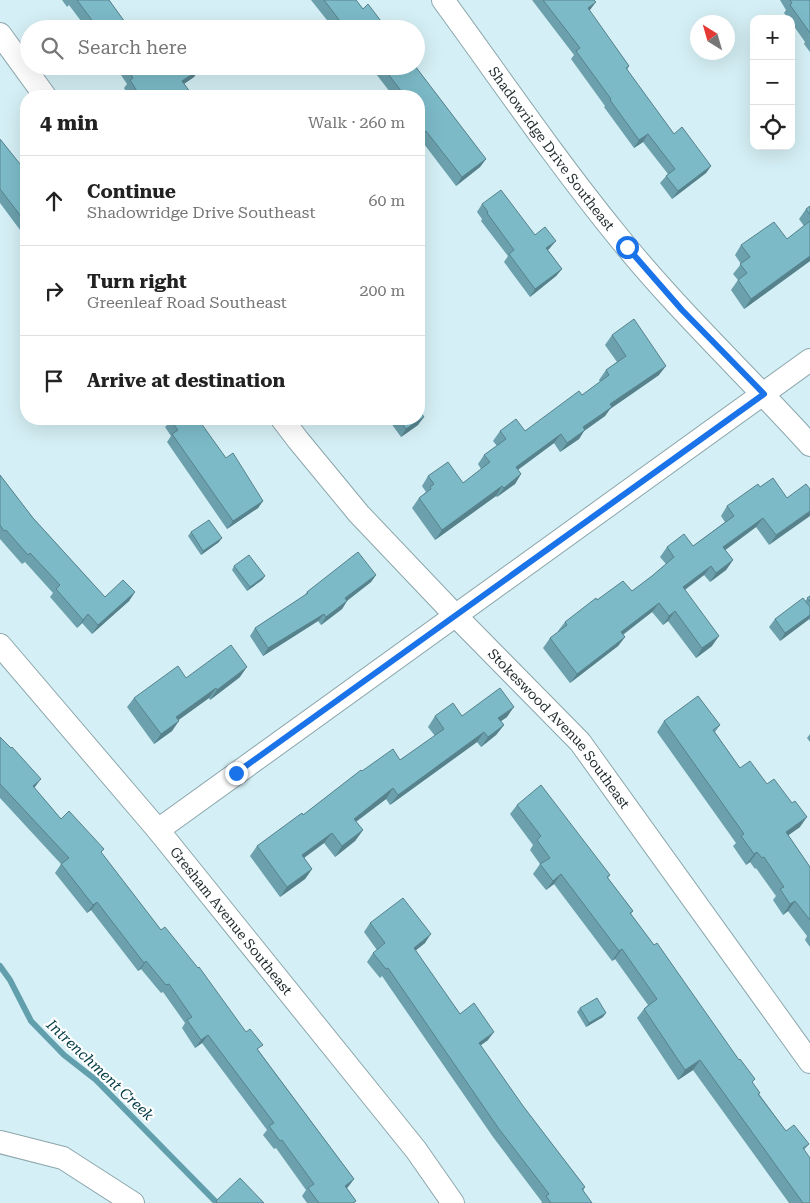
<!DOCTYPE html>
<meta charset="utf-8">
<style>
:root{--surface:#fff;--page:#f2f2f2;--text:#222;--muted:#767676;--line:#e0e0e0}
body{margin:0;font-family:"Roboto Serif",serif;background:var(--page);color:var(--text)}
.controls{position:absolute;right:15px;top:15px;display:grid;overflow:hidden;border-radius:10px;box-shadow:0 5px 20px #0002}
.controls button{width:45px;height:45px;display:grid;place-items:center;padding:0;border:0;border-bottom:1px solid var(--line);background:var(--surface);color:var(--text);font:25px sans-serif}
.compass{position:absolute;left:690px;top:15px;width:45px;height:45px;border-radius:50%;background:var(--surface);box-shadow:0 5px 20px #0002;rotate:323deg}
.stop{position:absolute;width:15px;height:15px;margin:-11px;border:4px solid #1a73e8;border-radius:50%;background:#fff}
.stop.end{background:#1a73e8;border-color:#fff;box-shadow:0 1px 5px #0008}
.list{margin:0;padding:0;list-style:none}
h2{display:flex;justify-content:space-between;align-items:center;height:65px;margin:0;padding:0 20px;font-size:21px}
h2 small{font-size:16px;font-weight:400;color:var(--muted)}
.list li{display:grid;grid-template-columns:32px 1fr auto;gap:15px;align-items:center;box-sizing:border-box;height:90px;padding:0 20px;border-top:1px solid var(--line)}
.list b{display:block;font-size:19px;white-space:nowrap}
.list p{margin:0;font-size:16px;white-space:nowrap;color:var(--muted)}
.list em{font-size:16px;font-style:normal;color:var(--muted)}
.icon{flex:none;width:28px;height:28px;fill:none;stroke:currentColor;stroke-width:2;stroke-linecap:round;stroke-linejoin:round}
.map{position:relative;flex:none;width:810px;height:1203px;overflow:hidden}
.search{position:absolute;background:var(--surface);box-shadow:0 5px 20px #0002;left:20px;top:20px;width:405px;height:55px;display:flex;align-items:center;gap:12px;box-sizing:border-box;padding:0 18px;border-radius:28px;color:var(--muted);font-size:19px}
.panel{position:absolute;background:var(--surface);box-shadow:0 5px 20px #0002;left:20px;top:90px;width:405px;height:335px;border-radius:20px}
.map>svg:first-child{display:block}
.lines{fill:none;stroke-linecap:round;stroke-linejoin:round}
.stream{stroke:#629fad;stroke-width:6}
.minor-casing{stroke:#8ca6ac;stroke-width:24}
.minor{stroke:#fff;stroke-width:22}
.wall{fill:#6ba0ac}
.shaded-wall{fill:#57828c}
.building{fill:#7cbac8;stroke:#57828c}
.route{stroke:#1a73e8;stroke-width:6}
.labels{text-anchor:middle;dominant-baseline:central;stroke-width:4.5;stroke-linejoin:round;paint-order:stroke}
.street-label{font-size:14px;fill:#1f292c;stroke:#fff}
.water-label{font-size:15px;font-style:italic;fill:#003b45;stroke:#fff}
</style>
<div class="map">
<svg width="810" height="1203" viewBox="0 0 810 1203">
<rect width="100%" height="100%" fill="#d4eff5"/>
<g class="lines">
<path class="stream" d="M0,966L10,980L31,1021L64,1055L96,1080L217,1203"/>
<g class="minor-casing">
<g id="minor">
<path id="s1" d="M443,0C500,78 555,159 616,234C676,309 746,374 810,445"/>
<path d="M0,34L45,96"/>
<path id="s2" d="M282,419L298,440L359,514L455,615L580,742L810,1062"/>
<path id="s3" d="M0,645L158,830L416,1150L453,1203"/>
<path d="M158,830L810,360"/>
<path d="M0,1142L63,1158L133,1203"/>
</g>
</g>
<use href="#minor" class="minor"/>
</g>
<path class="wall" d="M62,0H109L130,29H87L69,5L67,7Z
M311,0H356L363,9L387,29H334Z
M532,0H594L589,11L629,66L627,70L674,134L711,166L706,173L672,199L660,183L668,174L643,142L634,148L604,107L605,106L571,59L574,55Z
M780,0H810V52L804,44L805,42L791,22V19H789L784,13L786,10Z
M115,66H198L194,77L184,84L193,96H129L124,88L127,84Z
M370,66H415L486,159L480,167L456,186L421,140L419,141V96H393Z
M0,139L20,164L26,169V238L0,203Z
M482,204L535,235L550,248L548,250L562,269L556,276L530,297L504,262L508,256L481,221L482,219L477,212Z
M810,206V261L744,309L731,290L738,280L733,274L741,264L735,255L741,245L787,239L804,226L799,219L806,209Z
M612,335L659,375L610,409L605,416L584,431L579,439L560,452L554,443L518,470L521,474L515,484L497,497L496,496L435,540L412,508L419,498L426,492L422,486L428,476L463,483L481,469L478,464L484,455L497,446L493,441L500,431H525L582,395L600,382L599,380L606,370L617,362L605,345Z
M163,419H195L226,458L263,501L258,508L227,529L167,442L171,436L165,427L167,425Z
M388,419H419L418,425L401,437Z
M0,475L33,518L105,597L135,592L129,601L92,634L82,623L77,628L50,597L53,593L25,562L22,564L0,539Z
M760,487L787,498L810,489L769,545L756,527L725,550L733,560L726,570L710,582L704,575L685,590L712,646L696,658L668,621L663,625L652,612L623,635L625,637L618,646L570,683L543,648L550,638L559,632L558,631L565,622L597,600L632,591L652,576L666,564L660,557L667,547L693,546L725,522L721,516L727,506Z
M191,532L219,542L201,555L188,536Z
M234,566L265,576L262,580L247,591L232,570Z
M376,575L371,582L347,601L342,609L321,625L318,621L263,656L250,636L255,628L304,596L307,592Z
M810,596V621L809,619L780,641L769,627L775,619L805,601Z
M240,677L210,700L209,698L178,720L172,731L154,744L127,707L134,698Z
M435,716H462L507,717L501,721L504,725L496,735L481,747L477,742L390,805L386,799L356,822L363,830L355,841L335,857L324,843L304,858L312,869L305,879L280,897L250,856L257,846L303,815L362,771L400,760L435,736L428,727Z
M664,721L720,725L715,732L740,768L767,784L800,827L788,835L810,867V947L805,940L807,936L788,911L783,915L773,900L776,896L756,868L755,869L750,862L746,865L733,846L736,843L657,732Z
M810,734V742L807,738Z
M0,737L34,788L61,819L101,853L161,930L259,1051L354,1179L347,1188L356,1201L354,1203H307L302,1196L306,1190L276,1148L274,1149L263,1135L267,1130L202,1043L195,1048L182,1028L185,1023L163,992L161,993L141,969L138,971L91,910L87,913L55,873L61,864L0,798Z
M517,805L610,875L608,878L633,911L631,914L753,1083L759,1094L786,1131L809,1144L804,1150L810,1203H789L693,1070L678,1080L637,1018L644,1009L648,1005L615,959L612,961L554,884L546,890L533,874L540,864L530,850L533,845L510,814Z
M370,923L425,943L415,951L460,1014L488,1040L480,1046L523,1106L585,1187L583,1191L592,1203H541L542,1202L493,1137L382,976L380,978L367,962L373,953L377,950L364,932Z
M580,1008L603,1017L586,1027L577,1012Z"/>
<path class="shaded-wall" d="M596,2L590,10L582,16L588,8Z
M200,69L194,77L176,89L182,81Z
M426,131L421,140L419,141V139L422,135Z
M648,134L643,142L634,148L639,140Z
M486,159L480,167L456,186L462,177Z
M711,166L706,173L672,199L678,191Z
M556,241L550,248L541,256L546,248Z
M810,256V261L744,309L751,299Z
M562,269L556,276L530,297L535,289Z
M666,366L659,375L610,409L605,416L584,431L579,439L560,452L567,443L583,427L610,404Z
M424,417L418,425L401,437L406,429Z
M561,434L554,443L509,476L516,467Z
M521,474L515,484L497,497L504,488Z
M502,486L496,496L435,540L442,530Z
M263,501L258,508L227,529L233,521Z
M810,511V516L769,545L776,535Z
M763,518L756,527L716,557L723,547Z
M222,538L219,542L201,555L203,551Z
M733,560L726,570L710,582L716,573Z
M711,566L704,575L676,596L683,587Z
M376,575L371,582L340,606L345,598Z
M265,576L262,580L247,591L250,587Z
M135,592L129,601L92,634L98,625Z
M347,601L342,609L321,625L326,617Z
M659,603L652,612L614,641L621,632Z
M675,611L668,621L663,625L669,616Z
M88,614L82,623L77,628L83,620Z
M324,614L318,621L263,656L268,648Z
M810,615V617L808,620L780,641L785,633Z
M719,636L712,646L696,658L702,648Z
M625,637L618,646L570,683L577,674Z
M247,667L240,677L210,700L217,690Z
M216,688L209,698L169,727L176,717Z
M514,707L507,717L491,728L498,718Z
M179,721L172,731L154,744L161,734Z
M504,725L496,735L481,747L488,737Z
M484,732L477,742L390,805L398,795Z
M41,779L35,787L27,794L33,786Z
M393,788L386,799L346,829L354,819Z
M807,817L800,827L779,842L786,832Z
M363,830L355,841L335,857L342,846Z
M332,833L324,843L294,865L302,855Z
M757,852L750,862L746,865L754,854Z
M312,869L305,879L280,897L287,887Z
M561,874L554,884L546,890L553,881Z
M795,901L788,911L783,915L790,904Z
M97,902L91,910L87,913L93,905Z
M431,934L425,943L407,957L414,948Z
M622,949L615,959L612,961L619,951Z
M146,961L141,969L138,971L144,963Z
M606,1013L603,1017L586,1027L589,1023Z
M494,1032L488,1040L472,1051L479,1043Z
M208,1035L202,1043L195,1048L201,1040Z
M700,1060L693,1070L678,1080L685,1070Z
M354,1179L348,1187L339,1194L345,1186Z"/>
<path class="building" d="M77,0H109L130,29H95L97,27Z
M324,0H356L363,9L368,4L387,29H353L351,26L346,29Z
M543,0H594L596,2L588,8L629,66L626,68L674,134L682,127L711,166L678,191L666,176L675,169L648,134L639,140L610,100L611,99L576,51L580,48Z
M790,0H810V33L790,5L792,3Z
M126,66H198L200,69L182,81L193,96H140L130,80L133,78Z
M382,66H415L486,159L462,177L426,131L422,135L419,131V96H404H405Z
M0,139L20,164L21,163L26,169V223L0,189Z
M501,190L535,235L545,227L556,241L546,248L562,269L535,289L509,254L514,250L487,213L488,212L482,204Z
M810,206V215L806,209Z
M810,221V256L751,299L738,280L747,273L740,264L750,257L741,245L774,222L787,239Z
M634,319L666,366L610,404L612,407L583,427L585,430L567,443L561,434L516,467L521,474L504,488L502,486L442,530L419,498L431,489L430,487L434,484L428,476L448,462L463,483L490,462L484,455L506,439L500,431L516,419L525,431L579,391L582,395L609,375L606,370L626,356L612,335Z
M419,410L424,417L406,429L399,419H419Z
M172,419H195L196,420L198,419L226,458L233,453L263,501L233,521L172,434L178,430L170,420Z
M0,475L33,518L105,597L123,580L135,592L98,625L88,614L83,620L56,589L60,585L30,553L28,555L6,530L4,531L0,525Z
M773,478L787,498L806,484L810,489V511L776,535L763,518L723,547L733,560L716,573L711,566L683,587L719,636L702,648L675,611L669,616L659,603L621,632L625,637L577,674L550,638L567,625L565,622L596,598L597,600L623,581L632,591L652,576L674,557L667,547L684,534L693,546L734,516L727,506L758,484L760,487Z
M209,520L222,538L203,551L191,532Z
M358,552L376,575L345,598L347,601L326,617L324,614L268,648L255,628L308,593L307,592Z
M249,555L265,576L250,587L234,566Z
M810,596V602L807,598Z
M803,598L810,607V615L785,633L775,619Z
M231,645L247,667L217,690L216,688L176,717L179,721L161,734L134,698L178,666L186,678Z
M500,688L514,707L498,718L504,725L488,737L484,732L398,795L393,788L354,819L363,830L342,846L332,833L302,855L312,869L287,887L257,846L302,813L303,815L361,770L362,771L393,749L400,760L444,729L435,716L453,703L462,716Z
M698,696L720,725L713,730L740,768L750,761L767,784L774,779L792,803L795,801L807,817L786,832L810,867V920L795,901L790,904L780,889L784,887L764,857L762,858L757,852L754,854L741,836L744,834L664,721Z
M0,737L11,748L12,747L41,779L33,786L61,819L69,811L104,849L101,852L161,930L165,927L198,968L199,967L246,1032L250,1029L263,1045L257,1049L354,1179L345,1186L356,1201L353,1203H319L308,1188L314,1184L282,1140L280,1141L269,1126L274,1123L208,1035L201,1040L187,1020L192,1017L169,984L166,985L146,961L144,963L97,902L93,905L61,864L69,858L0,784Z
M541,785L610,875L607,877L633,911L630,913L654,945L657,943L739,1060L740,1059L755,1079L752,1082L760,1093L758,1094L786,1131L794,1125L809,1144L803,1148L810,1158V1203H803L700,1060L685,1070L644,1009L657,999L622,949L619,951L561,874L553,881L540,864L550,858L537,840L541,836L517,805Z
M403,898L431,934L414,948L460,1014L474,1003L494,1032L479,1043L523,1106L585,1187L582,1189L592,1203H551L546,1196L549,1194L499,1129L388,968L386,969L373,953L385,943L370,923Z
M597,998L606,1013L589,1023L580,1008Z
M240,1178L264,1203H217L216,1201Z"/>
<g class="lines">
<path class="route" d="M236,773L764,394L682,310L627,247"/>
</g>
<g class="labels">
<g class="street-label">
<text stroke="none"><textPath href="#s1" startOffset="184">Shadowridge Drive Southeast</textPath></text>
<text stroke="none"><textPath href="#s2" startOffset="416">Stokeswood Avenue Southeast</textPath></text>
<text stroke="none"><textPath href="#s3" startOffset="360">Gresham Avenue Southeast</textPath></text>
</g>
<g class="water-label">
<text transform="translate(100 1070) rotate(43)">Intrenchment Creek</text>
</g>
</g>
</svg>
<div class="controls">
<button>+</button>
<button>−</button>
<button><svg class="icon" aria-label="locate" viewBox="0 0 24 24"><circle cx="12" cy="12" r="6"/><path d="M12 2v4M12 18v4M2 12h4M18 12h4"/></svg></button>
</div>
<svg class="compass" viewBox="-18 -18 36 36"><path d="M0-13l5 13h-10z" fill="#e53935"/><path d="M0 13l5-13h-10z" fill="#767676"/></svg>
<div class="stop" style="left:627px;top:247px"></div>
<div class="stop end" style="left:236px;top:773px"></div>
<div class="search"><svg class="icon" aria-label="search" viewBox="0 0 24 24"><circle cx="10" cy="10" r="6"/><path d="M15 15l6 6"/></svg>Search here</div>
<section class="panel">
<h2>4 min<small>Walk · 260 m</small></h2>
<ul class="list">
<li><svg class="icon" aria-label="ahead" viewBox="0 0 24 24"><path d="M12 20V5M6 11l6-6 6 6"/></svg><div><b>Continue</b><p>Shadowridge Drive Southeast</p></div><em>60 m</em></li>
<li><svg class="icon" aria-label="right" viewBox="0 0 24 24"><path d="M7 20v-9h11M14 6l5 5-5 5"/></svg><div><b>Turn right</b><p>Greenleaf Road Southeast</p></div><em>200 m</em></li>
<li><svg class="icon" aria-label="arrive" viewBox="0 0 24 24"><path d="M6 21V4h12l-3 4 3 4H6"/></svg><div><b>Arrive at destination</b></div></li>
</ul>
</section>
</div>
